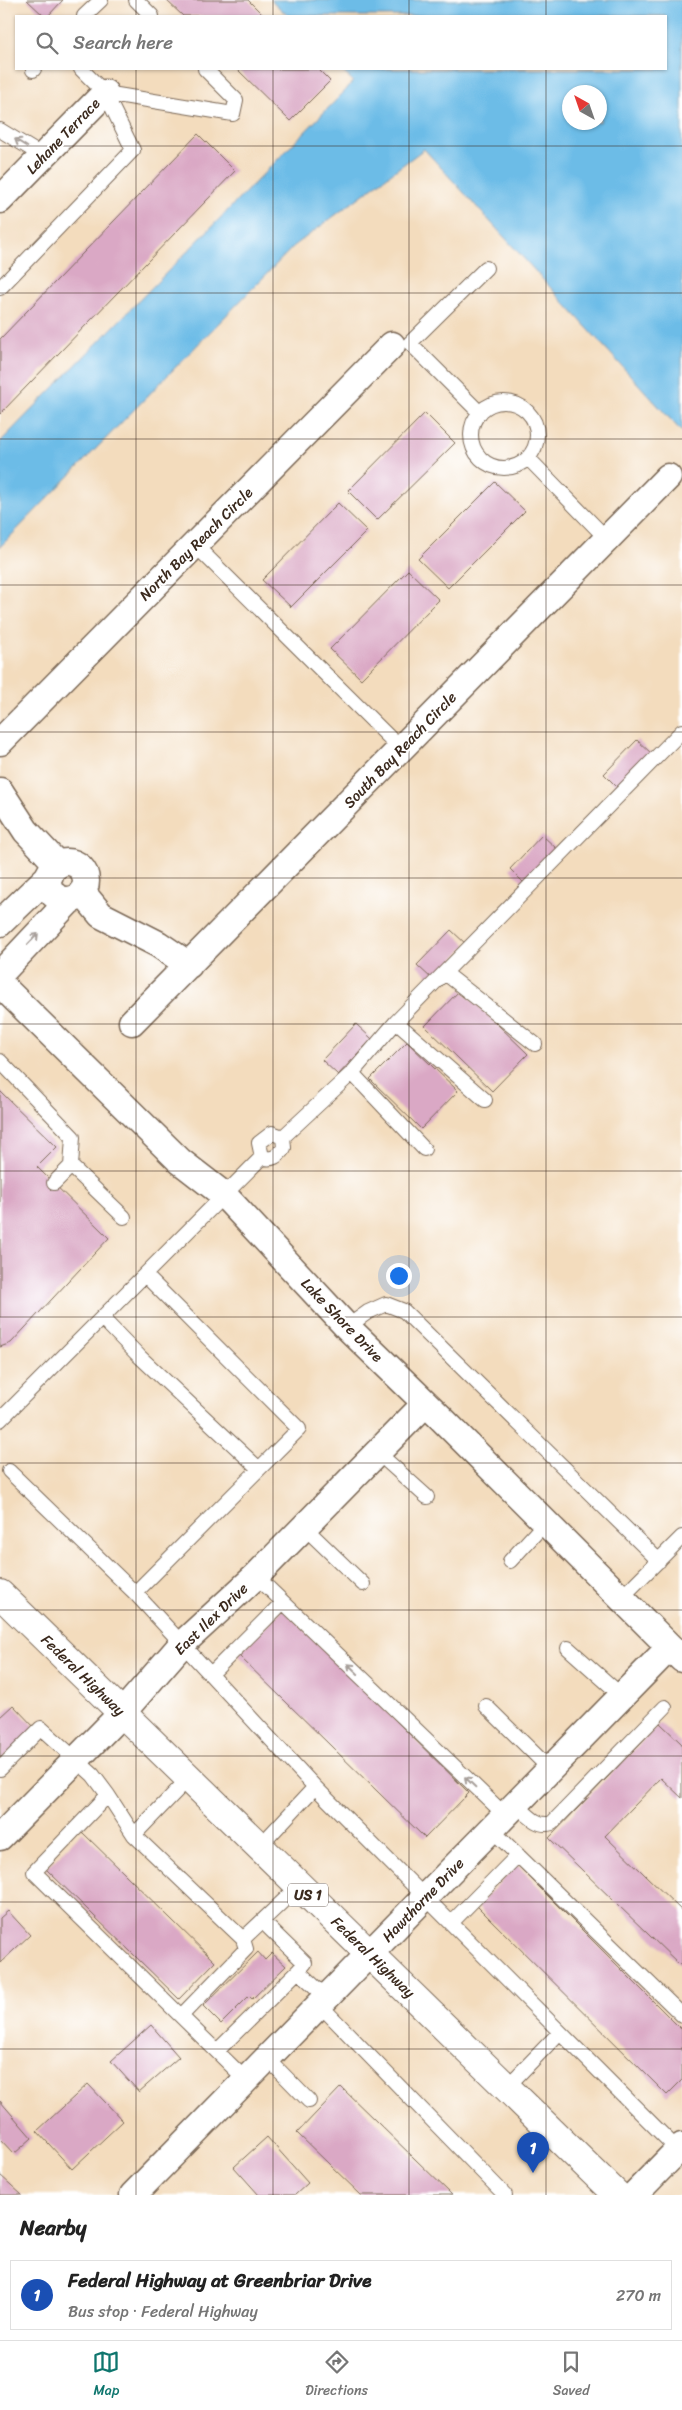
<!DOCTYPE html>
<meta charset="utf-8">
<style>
:root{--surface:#fff;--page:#f2f2f2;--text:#222;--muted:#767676;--line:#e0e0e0;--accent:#0f766e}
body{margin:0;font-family:Sriracha,sans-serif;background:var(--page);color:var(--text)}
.compass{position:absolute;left:562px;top:85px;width:45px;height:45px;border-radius:50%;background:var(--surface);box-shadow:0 1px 4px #0004;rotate:320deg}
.you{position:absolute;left:398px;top:1275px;width:18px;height:18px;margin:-12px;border:4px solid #fff;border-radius:50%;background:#1a73e8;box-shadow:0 0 0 8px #1a73e833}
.badge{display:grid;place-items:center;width:32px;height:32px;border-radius:50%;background:var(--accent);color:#fff;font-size:16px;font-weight:700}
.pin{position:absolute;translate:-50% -41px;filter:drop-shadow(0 1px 2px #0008)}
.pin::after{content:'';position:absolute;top:26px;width:18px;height:15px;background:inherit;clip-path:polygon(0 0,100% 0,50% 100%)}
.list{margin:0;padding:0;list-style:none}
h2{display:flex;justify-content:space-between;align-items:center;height:65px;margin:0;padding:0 20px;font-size:21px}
h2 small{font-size:16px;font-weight:400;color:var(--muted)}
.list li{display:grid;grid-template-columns:32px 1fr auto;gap:15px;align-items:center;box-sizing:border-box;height:70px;margin:0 10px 10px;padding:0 10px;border:1px solid var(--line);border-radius:0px}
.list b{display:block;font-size:19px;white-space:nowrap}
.list p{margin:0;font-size:16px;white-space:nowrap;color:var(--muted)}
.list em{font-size:16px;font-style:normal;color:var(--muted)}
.icon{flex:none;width:28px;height:28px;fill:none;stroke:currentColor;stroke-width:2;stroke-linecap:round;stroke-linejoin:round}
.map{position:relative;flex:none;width:682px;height:2195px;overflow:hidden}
.search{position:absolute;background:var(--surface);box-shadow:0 1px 4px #0004;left:15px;right:15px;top:15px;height:55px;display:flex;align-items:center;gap:12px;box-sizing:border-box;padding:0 18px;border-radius:0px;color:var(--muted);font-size:19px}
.sheet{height:145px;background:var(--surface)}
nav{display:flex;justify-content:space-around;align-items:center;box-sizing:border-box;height:70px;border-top:1px solid var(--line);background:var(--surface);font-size:14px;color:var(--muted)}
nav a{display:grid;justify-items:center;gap:2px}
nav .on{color:var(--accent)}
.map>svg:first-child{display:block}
.water{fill:#6cbce7;stroke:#547382;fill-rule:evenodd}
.building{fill:#daa8c5}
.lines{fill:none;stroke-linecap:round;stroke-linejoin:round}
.lane-casing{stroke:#7b6856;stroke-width:16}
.street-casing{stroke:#7b6856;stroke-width:29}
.primary-casing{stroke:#7b6856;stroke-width:30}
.lane{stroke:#fff;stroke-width:14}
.street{stroke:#fff;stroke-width:26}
.primary{stroke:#fff;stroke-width:28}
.oneway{stroke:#a79f9a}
.grid{fill:none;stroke:#3b2a1e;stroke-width:1;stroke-opacity:0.55}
.labels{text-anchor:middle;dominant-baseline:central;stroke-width:4.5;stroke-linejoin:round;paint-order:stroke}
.shield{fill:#fff;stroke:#766a62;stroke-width:1}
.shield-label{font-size:14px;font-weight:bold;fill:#3b2a1e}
.street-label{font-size:15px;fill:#3b2a1e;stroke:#fff}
</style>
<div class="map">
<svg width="682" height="2195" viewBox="0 0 682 2195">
<rect width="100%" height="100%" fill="#fff"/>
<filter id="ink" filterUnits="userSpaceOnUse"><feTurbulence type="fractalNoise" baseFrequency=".02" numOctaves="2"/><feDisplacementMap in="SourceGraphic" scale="10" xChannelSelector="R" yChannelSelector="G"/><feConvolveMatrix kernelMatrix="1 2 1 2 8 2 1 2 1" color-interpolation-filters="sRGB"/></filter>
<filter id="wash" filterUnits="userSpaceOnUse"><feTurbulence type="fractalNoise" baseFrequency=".0096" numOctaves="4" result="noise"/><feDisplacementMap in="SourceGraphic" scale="20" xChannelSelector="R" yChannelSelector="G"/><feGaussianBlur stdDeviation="1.12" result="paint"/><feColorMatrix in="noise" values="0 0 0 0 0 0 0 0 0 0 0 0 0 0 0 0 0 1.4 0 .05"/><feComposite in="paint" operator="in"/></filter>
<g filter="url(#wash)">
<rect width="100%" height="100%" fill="#f3dcbd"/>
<path class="water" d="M271,0H682V432L424,149L294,246L0,547V442L346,90L353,81L340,69H666V16H288ZM570,92H600V122H570Z"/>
<g id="blocks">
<path class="building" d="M27,0H63L48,16H44Z
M166,0H248L264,16H183Z
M237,69H318L330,81L290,121Z
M198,134L235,171L0,414V339Z
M425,413L455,443L377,520L348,491Z
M495,482L525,511L448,588L418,559Z
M338,503L367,531L291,607L262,580Z
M408,570L439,600L361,679L330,649Z
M637,740L652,754L618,788L604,774Z
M542,835L557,849L524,883L510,869Z
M451,930L467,945L433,980L417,965Z
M461,989L528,1054L492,1091L425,1026Z
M356,1024L372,1039L338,1075L322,1060Z
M407,1042L458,1091L421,1129L370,1079Z
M0,1091L57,1147L37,1167L109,1238L11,1343L0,1347Z
M283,1609L469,1793L425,1838L238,1655Z
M13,1705L37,1730L0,1761V1717Z
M660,1723L682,1744V1798L661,1778L605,1836L682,1911V1967L549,1838Z
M82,1832L215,1962L179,1999L46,1869Z
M517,1865L682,2030V2080L667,2095L477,1906Z
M8,1911L30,1935L0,1963V1918Z
M258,1952L265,1960L272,1953L286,1966L252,1999L249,1996L221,2024L203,2006Z
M151,2025L179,2057L139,2092L111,2061Z
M88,2084L123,2121L72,2169L37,2131Z
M341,2087L452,2195H361L297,2133Z
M0,2101L32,2138L14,2154L0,2139Z
M267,2137L308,2183L295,2195H259L234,2167Z
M0,2175L22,2195H0Z"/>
</g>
</g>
<g filter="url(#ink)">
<use href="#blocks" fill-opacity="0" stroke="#7b6856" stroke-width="1"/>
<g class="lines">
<g class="lane-casing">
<path id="lane" d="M136,0L152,16
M84,16L101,0
M33,70L34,69
M105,93L233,114L236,100L205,69
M0,130L43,156
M0,288L133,150L105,93L81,69
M471 435a33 33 0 1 1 66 0a33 33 0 1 1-66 0Z
M480,413L410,343L486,268
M528,458L607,539
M195,545L401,749
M445,973L535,1044
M396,1022L485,1100
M0,1061L73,1137L71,1166L124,1217
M352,1073L424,1149
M272,1133L283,1137L284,1148C278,1156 272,1161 262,1157L259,1143Z
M283,1137L352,1073L396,1022L682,731
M54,1183L71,1166
M102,1318L139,1356L258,1468
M347,1327L368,1312L386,1304L404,1311L659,1561
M0,1420L262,1157
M377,1452L427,1497
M9,1471L135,1593L315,1787L678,2150
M304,1527L363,1584
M510,1561L545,1523
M256,1576L505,1815
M135,1593L299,1429L145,1275
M621,1598L682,1537
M568,1648L622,1696
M211,1674L283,1602
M486,1706L550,1769
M0,1769L41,1728L93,1775L108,1795L34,1872L246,2080
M108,1795L134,1835L243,1939L246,1949L182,2015
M516,1804C527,1814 537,1828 552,1823L665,1707
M491,1829L682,2015
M134,1835L189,1778
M259,1847L315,1787
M262,1921L305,1963L298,1971
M451,1923L518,1855
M243,1939L299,1886
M320,2005L505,2195
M217,2051L298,1971L327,1998
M267,2058L309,2101
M506,2088L560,2032"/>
</g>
<g class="street-casing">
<path id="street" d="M0,200L105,93
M0,742L392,345
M0,791L26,831L58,865
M48 881a19 19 0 1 1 38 0a19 19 0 1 1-38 0Z
M82,892L101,915L158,944L189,965
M0,923L50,875
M0,974L70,900
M0,984L180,1161L224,1195L347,1327L441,1418L682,1659
M132,1022L668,477
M0,1837L122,1713L182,1644L256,1576L425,1404
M133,2195L670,1647
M634,2195L682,2146"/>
</g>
<g class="primary-casing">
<path id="primary" d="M0,1594L617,2195"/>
</g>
<use href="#lane" class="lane"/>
<use href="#street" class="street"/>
<use href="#primary" class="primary"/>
</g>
<defs><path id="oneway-shaft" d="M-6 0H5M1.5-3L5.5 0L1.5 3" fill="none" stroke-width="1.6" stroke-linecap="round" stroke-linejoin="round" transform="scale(1.25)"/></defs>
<g class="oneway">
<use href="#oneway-shaft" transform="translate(21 143) rotate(-148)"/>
<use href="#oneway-shaft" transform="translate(33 939) rotate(-46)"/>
<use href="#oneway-shaft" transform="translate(353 1669) rotate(-136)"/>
<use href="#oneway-shaft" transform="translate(470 1782) rotate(-136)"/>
</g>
</g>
<path class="grid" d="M136,0V16M273,0V16M409,0V16M546,0V16M136,69V2195M273,69V2195M409,69V2195M546,69V2195M0,146H682M0,293H682M0,439H682M0,585H682M0,732H682M0,878H682M0,1024H682M0,1171H682M0,1317H682M0,1463H682M0,1610H682M0,1756H682M0,1902H682M0,2049H682"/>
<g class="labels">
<rect class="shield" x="288" y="1883.5" width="40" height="23" rx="4"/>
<g class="shield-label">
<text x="308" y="1895">US 1</text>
</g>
<g class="street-label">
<text transform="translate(63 136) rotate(-46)">Lehane Terrace</text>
<text transform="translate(196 544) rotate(-45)">North Bay Reach Circle</text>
<text transform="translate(400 750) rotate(-46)">South Bay Reach Circle</text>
<text transform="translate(342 1320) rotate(46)">Lake Shore Drive</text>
<text transform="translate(211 1619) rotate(-44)">East Ilex Drive</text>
<text transform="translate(83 1675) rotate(44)">Federal Highway</text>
<text transform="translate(423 1900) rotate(-46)">Hawthorne Drive</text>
<text transform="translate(373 1957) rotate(44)">Federal Highway</text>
</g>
</g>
</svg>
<svg class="compass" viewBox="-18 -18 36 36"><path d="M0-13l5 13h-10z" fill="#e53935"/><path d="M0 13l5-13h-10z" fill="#767676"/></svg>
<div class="you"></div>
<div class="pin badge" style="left:533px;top:2173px;background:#1a4fb4">1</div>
<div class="search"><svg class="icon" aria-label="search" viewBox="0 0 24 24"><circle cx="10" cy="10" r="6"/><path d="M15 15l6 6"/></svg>Search here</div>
</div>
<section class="sheet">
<h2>Nearby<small></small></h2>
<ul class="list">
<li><span class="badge" style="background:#1a4fb4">1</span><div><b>Federal Highway at Greenbriar Drive</b><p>Bus stop · Federal Highway</p></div><em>270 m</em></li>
</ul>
</section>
<nav>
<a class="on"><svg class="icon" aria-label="map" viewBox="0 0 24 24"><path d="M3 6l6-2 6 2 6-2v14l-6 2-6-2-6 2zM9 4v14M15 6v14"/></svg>Map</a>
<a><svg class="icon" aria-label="directions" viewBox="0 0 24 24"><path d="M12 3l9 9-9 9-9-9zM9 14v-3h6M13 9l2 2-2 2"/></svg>Directions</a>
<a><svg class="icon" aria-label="saved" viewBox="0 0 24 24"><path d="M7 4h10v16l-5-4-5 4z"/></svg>Saved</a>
</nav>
